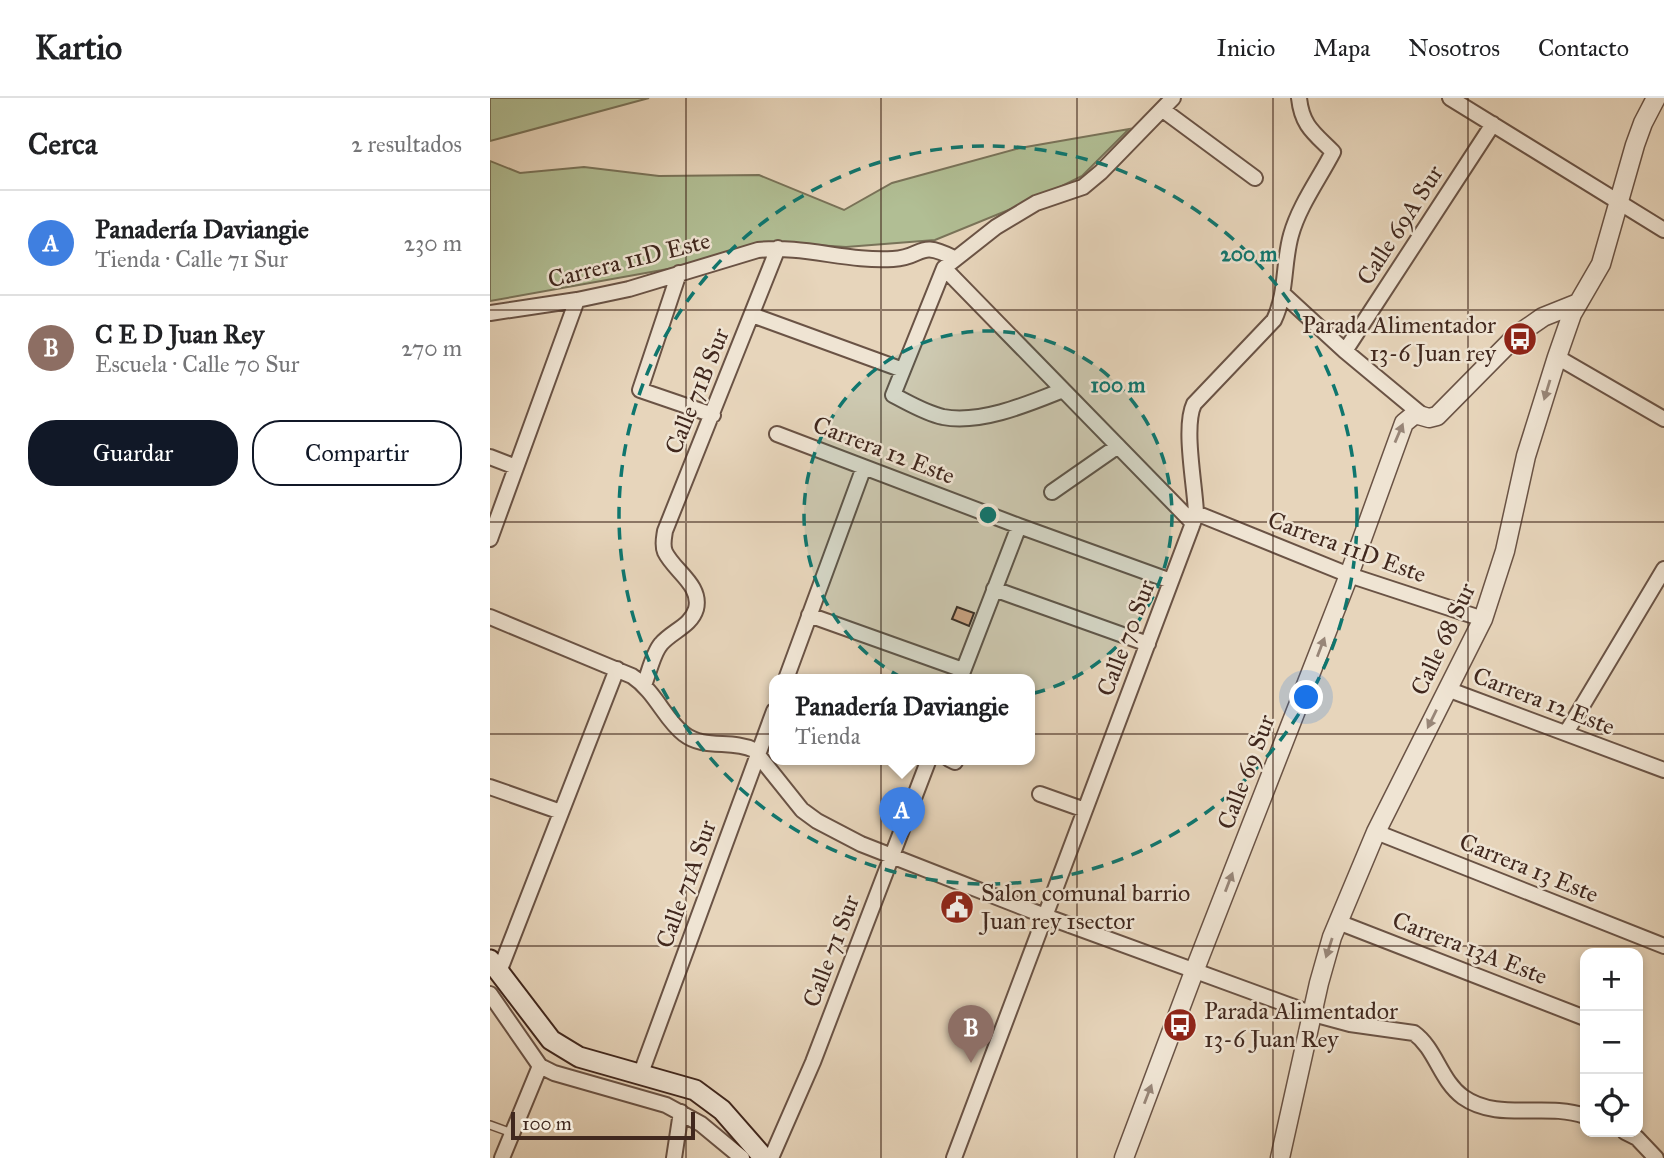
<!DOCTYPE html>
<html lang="es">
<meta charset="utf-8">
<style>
:root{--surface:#fff;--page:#f2f2f2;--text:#202124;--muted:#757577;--line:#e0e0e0;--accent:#111827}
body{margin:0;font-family:"IM FELL Great Primer",serif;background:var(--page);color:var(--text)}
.controls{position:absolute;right:21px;bottom:21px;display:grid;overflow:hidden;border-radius:14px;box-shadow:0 4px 10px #0003}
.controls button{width:63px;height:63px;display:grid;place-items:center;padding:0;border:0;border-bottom:2px solid var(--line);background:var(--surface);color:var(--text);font:35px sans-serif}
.scale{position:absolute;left:21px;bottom:18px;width:184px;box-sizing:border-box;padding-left:7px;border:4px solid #41281e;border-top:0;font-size:19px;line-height:24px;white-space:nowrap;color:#41281e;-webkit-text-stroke:5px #efe4d3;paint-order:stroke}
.you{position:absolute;left:817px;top:600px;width:24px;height:24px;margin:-18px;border:5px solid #fff;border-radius:50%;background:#1a73e8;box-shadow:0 0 0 10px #1a73e833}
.badge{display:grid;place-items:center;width:46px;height:46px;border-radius:50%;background:var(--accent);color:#fff;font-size:23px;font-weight:700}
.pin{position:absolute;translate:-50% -58px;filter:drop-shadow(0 2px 4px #0008)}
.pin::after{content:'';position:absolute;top:37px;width:24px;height:21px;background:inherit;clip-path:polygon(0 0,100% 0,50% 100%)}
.popup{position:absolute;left:279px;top:576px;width:266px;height:91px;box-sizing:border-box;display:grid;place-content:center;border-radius:14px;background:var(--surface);filter:drop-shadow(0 2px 5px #0005);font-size:23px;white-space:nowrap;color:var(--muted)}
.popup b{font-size:26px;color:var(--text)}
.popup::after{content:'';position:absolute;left:50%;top:100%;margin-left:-14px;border:14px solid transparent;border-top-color:var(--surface)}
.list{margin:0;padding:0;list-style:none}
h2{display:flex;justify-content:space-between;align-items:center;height:91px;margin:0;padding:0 28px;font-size:30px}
h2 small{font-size:23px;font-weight:400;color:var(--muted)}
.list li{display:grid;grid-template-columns:46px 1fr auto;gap:21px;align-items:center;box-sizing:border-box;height:105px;padding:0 28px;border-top:2px solid var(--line)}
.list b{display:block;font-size:26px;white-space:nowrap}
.list p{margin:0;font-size:23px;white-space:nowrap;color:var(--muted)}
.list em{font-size:23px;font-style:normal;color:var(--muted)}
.actions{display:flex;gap:14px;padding:21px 28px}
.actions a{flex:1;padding:16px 0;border:2px solid var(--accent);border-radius:28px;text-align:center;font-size:24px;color:var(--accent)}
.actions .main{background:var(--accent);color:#fff}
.icon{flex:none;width:38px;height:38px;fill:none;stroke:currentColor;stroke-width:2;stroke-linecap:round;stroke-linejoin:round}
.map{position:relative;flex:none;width:1174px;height:1060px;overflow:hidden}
header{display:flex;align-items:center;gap:42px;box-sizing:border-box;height:98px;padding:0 35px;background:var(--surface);border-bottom:2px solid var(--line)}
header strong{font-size:33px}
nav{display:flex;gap:38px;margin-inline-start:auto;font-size:24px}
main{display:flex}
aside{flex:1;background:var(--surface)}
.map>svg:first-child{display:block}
.green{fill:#b1be94;stroke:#797359;stroke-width:2}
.building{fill:#e1a984;stroke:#41281e;stroke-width:2}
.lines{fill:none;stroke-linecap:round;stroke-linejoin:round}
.service-casing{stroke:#6a5345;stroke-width:10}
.minor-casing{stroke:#6a5345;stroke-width:18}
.tertiary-casing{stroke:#6a5345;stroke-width:21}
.secondary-casing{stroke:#41281e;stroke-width:23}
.service{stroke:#efe4d3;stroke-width:7}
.minor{stroke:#efe4d3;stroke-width:14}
.tertiary{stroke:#efe4d3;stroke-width:18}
.secondary{stroke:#efe4d3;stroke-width:19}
.oneway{fill:#988678}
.grid{fill:none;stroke:#41281e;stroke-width:2;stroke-opacity:0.55}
.ring{fill:none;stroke:#0f766e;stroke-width:3.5;stroke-dasharray:12 9}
.labels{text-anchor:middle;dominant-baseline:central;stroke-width:5;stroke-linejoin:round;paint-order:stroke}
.street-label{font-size:24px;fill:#41281e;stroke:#efe4d3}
.poi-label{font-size:24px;fill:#41281e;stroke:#efe4d3;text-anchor:start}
.centre{fill:#0f766e;stroke:#efe4d3;stroke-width:3.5}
.ring-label{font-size:21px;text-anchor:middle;font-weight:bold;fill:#0f766e;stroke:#efe4d3;stroke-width:5;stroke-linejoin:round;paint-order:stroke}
</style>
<header>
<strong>Kartio</strong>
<nav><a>Inicio</a><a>Mapa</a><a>Nosotros</a><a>Contacto</a></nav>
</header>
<main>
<aside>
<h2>Cerca<small>2 resultados</small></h2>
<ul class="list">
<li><span class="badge" style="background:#3f7fe0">A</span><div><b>Panadería Daviangie</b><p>Tienda · Calle 71 Sur</p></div><em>230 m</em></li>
<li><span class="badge" style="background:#8d6e63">B</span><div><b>C E D Juan Rey</b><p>Escuela · Calle 70 Sur</p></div><em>270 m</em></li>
</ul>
<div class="actions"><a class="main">Guardar</a><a>Compartir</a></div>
</aside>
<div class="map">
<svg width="1174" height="1060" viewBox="0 0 1174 1060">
<rect width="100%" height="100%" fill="#e7d5bb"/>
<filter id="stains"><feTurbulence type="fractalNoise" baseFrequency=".00286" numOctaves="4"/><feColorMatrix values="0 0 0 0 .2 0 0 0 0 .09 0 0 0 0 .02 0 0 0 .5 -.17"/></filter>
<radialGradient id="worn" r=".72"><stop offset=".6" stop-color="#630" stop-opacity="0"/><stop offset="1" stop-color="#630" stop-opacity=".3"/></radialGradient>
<path class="green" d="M0,0H159L0,43Z
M639,31L592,78L548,100L445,142L356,149L281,144L189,169L0,203V63L30,75L94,69L169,78L269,77L354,112L402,85L530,50Z"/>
<path class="building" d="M467,509L484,515L479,528L462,521Z"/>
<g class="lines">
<g class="service-casing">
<path id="service" d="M0,1027L22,1035"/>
</g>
<g class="minor-casing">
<path id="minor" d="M960,0L1174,132
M673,12L765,80
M454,170L703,425
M189,175L150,292L223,317
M793,196L855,253L932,317
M0,215L87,202L139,191L268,152C313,147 358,164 403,161C435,159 427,141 464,160
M262,217L413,272
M855,253L1003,26
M1067,259L1174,321
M573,292C538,306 491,326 453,319C435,315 419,305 403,297L454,170L506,129L546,105L593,89L611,74L683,0
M287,336L529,428L681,483
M0,359L26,369
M562,394L628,348
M706,415L859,477L993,521
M0,441L87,202
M504,491L658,546
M319,517L473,572
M0,519L142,578C166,594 175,622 194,636C214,652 242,641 264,652L312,712L327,723L371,746L555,818L823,916L860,926L924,935C946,951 950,982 973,999C1008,1024 1056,1004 1095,1018
M296,581L374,369
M470,581L529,428
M154,587C159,575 163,555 171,546C182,533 201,528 206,511C212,487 184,473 175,454C172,447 174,440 175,433L288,150
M957,591L1174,672
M1076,635L1174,471
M459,661L465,664
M0,689L71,714
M550,696L595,712
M886,734L1174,848
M848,824L1095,920
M9,874L127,571
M0,896L50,968L64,975L176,1007L211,1026L252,1060
M151,975L284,613
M1135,1034L1147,1040L1166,1060
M12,1060L50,968
M184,1060L191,1014
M281,1060L323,964L439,661
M464,1060L703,425L706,415C705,387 693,329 704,306L784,222C797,195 793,165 801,137C809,108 829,81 843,54C824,35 812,28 809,0"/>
</g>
<g class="tertiary-casing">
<path id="tertiary" d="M634,1060L705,871L859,477L914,325L925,316L939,320L947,318L1027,237L1053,219L1088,205
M790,1060L829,885L842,839L886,734L993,521L1015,453L1036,358L1067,259L1082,216L1111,166L1145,47L1153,25L1166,0"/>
</g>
<g class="secondary-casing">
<path id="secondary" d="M0,862L61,942L89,959L205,992L232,1012L274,1060"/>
</g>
<use href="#service" class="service"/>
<use href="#minor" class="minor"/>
<use href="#tertiary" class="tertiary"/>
<use href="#secondary" class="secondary"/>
</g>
<defs><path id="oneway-solid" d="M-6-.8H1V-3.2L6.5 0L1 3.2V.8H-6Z" transform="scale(1.75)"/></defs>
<g class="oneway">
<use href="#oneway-solid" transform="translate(1057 292) rotate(107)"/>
<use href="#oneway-solid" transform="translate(909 335) rotate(-67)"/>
<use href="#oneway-solid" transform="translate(831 549) rotate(-69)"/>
<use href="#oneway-solid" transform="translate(942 621) rotate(116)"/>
<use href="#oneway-solid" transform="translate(739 784) rotate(-69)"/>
<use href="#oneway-solid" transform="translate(839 850) rotate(108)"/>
<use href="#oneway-solid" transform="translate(658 996) rotate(-69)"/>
</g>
<path class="grid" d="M196,0V1060M391,0V1060M587,0V1060M783,0V1060M978,0V1060M0,212H1174M0,424H1174M0,636H1174M0,848H1174"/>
<circle cx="498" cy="417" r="184" fill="#0f766e" fill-opacity=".12"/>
<g class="ring">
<circle cx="498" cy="417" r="184"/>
<circle cx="498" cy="417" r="369"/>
</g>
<defs>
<g id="bus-disc" transform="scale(1.75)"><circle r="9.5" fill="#8f2418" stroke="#efe4d3"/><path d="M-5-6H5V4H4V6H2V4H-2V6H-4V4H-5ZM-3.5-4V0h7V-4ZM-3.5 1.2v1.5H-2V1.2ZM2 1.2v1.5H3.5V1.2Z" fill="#fff"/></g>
<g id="civic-disc" transform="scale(1.75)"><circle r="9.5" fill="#8f2418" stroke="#efe4d3"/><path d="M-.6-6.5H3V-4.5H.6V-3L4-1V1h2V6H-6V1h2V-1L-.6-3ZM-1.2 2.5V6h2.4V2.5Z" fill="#fff"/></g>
</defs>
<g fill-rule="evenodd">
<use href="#bus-disc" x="1030" y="241"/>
<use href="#civic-disc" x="467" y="809"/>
<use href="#bus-disc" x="690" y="927"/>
</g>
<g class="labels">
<g class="street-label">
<text transform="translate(910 127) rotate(-57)">Calle 69A Sur</text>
<text transform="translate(139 162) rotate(-14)">Carrera 11D Este</text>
<text transform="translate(207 293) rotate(-68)">Calle 71B Sur</text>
<text transform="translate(394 352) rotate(21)">Carrera 12 Este</text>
<text transform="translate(857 449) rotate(20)">Carrera 11D Este</text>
<text transform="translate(636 540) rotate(-69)">Calle 70 Sur</text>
<text transform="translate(953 541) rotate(-65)">Calle 68 Sur</text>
<text transform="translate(1054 603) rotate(21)">Carrera 12 Este</text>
<text transform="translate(756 674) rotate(-69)">Calle 69 Sur</text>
<text transform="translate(1039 770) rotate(22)">Carrera 13 Este</text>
<text transform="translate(196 786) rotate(-70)">Calle 71A Sur</text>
<text transform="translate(980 850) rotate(21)">Carrera 13A Este</text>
<text transform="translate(341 853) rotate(-69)">Calle 71 Sur</text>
</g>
<g class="poi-label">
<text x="1006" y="227" text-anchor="end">Parada Alimentador<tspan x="1006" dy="28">13-6 Juan rey</tspan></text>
<text x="491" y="795">Salon comunal barrio<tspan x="491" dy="28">Juan rey 1sector</tspan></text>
<text x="714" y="913">Parada Alimentador<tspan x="714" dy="28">13-6 Juan Rey</tspan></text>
</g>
</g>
<circle cx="498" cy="417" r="10" class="centre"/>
<g class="ring-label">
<text x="759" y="163">200 m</text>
<text x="628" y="294">100 m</text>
</g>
<rect width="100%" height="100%" filter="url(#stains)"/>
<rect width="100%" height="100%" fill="url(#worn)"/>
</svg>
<div class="controls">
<button>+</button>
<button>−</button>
<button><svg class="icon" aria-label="locate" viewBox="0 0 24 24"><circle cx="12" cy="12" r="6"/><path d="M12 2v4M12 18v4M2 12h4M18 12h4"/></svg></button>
</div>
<div class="scale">100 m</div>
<div class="you"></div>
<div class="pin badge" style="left:412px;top:747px;background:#3f7fe0">A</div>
<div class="popup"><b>Panadería Daviangie</b>Tienda</div>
<div class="pin badge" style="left:481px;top:965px;background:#8d6e63">B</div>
</div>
</main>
